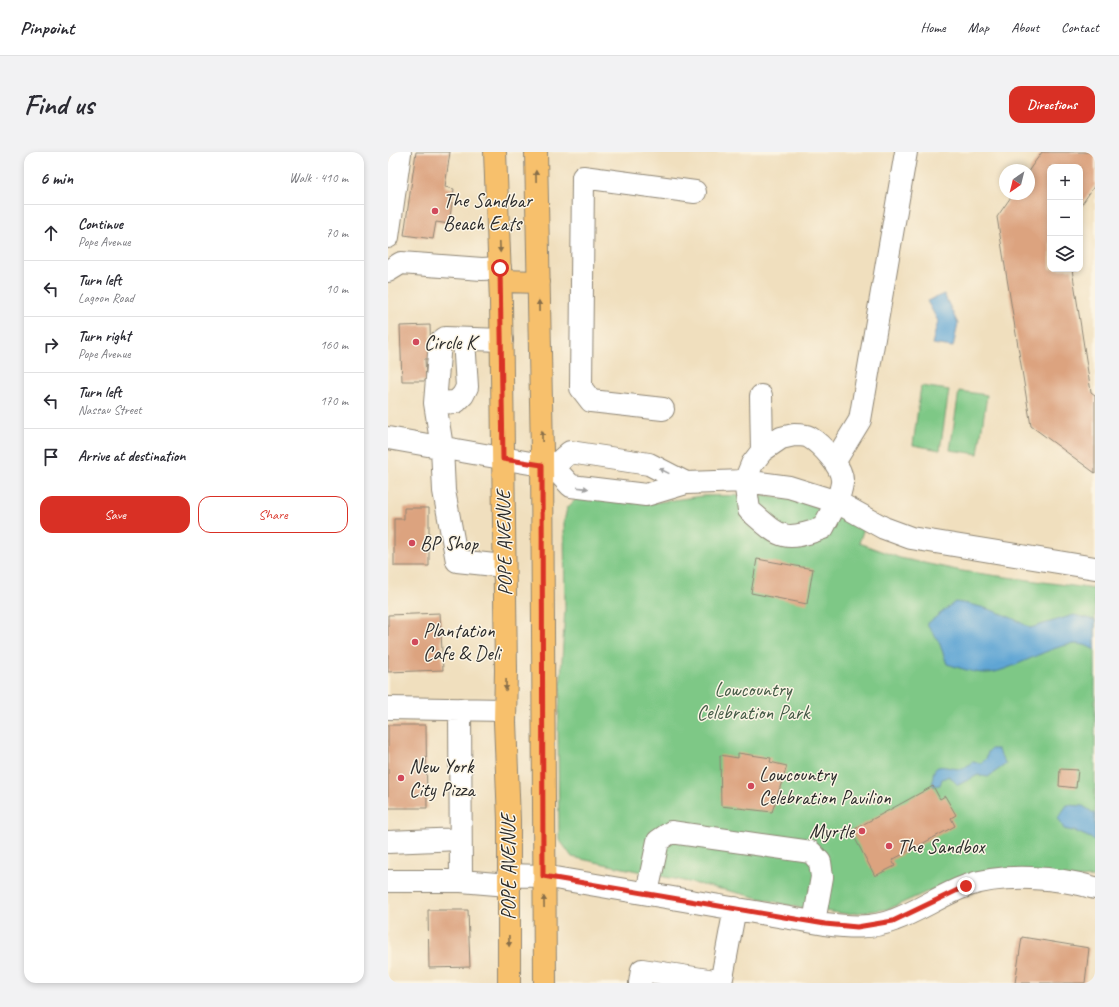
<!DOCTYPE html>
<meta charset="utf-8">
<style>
:root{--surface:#fff;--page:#f2f2f3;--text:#2b2b33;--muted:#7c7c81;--line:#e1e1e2;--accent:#d93025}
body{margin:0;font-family:Caveat,sans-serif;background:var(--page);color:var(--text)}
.controls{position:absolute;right:12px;top:12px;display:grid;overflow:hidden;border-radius:8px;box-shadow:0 2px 6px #0003}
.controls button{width:36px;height:36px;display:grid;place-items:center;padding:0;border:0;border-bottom:1px solid var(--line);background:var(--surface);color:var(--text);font:20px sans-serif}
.compass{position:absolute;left:611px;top:12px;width:36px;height:36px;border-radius:50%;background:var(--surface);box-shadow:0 2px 6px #0003;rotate:215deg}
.stop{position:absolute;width:12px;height:12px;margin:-9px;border:3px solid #d93025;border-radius:50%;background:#fff}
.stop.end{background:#d93025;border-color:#fff;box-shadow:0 1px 4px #0008}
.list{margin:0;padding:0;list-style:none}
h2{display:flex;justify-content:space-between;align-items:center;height:52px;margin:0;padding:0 16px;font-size:17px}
h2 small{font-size:13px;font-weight:400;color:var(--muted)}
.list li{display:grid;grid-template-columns:26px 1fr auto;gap:12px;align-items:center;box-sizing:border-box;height:56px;padding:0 16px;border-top:1px solid var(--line)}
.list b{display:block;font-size:15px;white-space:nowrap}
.list p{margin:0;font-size:13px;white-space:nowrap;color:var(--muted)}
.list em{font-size:13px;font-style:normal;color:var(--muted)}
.actions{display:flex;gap:8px;padding:12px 16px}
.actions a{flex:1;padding:9px 0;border:1px solid var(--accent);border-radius:12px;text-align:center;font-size:14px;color:var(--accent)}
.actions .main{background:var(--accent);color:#fff}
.icon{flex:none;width:22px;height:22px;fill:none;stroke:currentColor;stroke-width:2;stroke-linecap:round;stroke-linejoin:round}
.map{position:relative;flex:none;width:707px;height:831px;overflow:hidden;border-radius:12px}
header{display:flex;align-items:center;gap:24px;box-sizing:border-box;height:56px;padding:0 20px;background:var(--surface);border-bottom:1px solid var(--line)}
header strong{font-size:19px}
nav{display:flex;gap:22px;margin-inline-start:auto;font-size:14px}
.intro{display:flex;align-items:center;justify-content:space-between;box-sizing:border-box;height:96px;padding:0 24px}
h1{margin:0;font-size:28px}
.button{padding:10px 18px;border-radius:12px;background:var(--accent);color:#fff;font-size:14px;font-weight:700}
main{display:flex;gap:24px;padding:0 24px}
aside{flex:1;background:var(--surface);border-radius:12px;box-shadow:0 2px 6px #0003}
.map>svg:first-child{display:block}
.green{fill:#7ec886;stroke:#547a58}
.water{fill:#5fa5d4;stroke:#456880}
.building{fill:#dca37f}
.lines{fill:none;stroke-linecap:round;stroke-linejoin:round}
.minor-casing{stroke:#8e8574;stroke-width:24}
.major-casing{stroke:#8e8574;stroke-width:24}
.minor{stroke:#fff;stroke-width:22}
.major{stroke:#f7c06c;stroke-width:22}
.oneway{fill:#876e48}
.oneway2{fill:#a0a0a0}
.route{stroke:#d93025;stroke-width:5}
.poi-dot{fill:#d1495b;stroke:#fcf5e5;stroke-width:1.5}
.labels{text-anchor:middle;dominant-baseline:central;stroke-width:3;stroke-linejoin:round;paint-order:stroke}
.poi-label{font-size:20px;fill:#2b2b2b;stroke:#fcf5e5;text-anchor:start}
.street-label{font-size:20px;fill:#2b2b2b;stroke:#fcf5e5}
.park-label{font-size:20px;fill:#445a46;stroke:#fcf5e5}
</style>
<header>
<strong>Pinpoint</strong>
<nav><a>Home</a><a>Map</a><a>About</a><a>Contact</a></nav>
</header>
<div class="intro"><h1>Find us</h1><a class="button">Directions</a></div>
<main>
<aside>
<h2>6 min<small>Walk · 410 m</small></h2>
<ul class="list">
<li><svg class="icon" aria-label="ahead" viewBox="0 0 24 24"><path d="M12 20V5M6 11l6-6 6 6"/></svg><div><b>Continue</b><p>Pope Avenue</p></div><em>70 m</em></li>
<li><svg class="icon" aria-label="left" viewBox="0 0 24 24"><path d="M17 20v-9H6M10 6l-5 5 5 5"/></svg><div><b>Turn left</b><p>Lagoon Road</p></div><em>10 m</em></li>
<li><svg class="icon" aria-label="right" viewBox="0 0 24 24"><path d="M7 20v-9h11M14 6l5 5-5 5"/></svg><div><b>Turn right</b><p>Pope Avenue</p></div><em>160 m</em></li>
<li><svg class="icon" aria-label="left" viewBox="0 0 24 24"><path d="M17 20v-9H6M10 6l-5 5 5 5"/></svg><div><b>Turn left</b><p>Nassau Street</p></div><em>170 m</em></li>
<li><svg class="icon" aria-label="arrive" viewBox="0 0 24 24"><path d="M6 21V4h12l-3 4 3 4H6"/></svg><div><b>Arrive at destination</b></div></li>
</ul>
<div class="actions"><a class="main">Save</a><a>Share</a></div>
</aside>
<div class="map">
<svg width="707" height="831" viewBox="0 0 707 831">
<rect width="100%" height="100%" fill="#fcf5e5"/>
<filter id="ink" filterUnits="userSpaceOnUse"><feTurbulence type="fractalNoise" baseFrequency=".025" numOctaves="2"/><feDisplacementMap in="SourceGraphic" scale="8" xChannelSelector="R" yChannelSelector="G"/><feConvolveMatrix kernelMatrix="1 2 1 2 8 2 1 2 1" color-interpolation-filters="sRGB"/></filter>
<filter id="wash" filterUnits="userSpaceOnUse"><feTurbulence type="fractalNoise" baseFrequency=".012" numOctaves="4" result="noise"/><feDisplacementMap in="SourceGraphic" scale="16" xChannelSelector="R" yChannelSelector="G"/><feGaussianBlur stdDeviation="0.9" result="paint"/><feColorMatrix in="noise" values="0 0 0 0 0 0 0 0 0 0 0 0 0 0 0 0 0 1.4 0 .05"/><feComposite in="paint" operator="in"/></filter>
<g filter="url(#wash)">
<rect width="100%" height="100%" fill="#f0dfbe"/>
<path class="green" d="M533,234L561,238L552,298L525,293Z
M571,239L599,243L590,302L562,298Z
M192,343L264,351L314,344L376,343L404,347L433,356L476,376L471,391L512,406L574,419L707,437V725L552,734L501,757L459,762L412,756L342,739L184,705L171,687L170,577L177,456L176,370L179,356Z"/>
<path class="water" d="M556,142L570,172L565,195L544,192L550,169L539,149Z
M567,450C593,453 620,462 642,476L686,463L707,468V498C703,496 700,494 696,493C672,486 628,518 601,521C588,522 572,516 559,512L551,490L539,472Z
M603,597H609L618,612L600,625L590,623L570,633L561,624L554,627L552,633L545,634C542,604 559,618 575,617L584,610L593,611L598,607L600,600Z
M679,653L695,654L707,662V688L689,680L676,677L670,666Z"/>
<g id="blocks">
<path class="building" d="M28,0H62L57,35L66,37L61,72L48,70L45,87L16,83Z
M654,0H707V33L692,55V15H662V117H684L703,240L707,243V321L643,274L609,65L625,42H641V18Z
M42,173L43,207H37L38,229H14L12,174Z
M16,356H41V414H6V367H16Z
M369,407L425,417L419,452L363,441Z
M52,461L55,518L0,520V463Z
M0,573H38L39,656H0Z
M350,601L383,606L382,610L399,614L384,660L333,654L332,603L350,606Z
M672,617L690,618L688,636L671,634Z
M545,634L552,647L557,644L568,663L563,666L567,674L504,708L507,714L487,724L463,679Z
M40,758H80L82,815L41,816Z
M634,785L701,796L697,831H627Z"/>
</g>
</g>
<g filter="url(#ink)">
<use href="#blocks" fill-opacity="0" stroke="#8e8574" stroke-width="1"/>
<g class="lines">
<g class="minor-casing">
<path id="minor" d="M0,85L12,1L10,0
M0,119L13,111L94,117L112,116
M114,188L57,186L52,190L47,251L54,295L56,339L69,409L116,414
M373,244L374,299
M47,251L68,250L75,243L79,235L76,187
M275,257L203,249L193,236L195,25L307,40
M406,283C411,283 417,283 421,285C433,292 456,316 454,331C452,347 442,362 435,376C394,391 392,385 361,358L357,329L364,312L374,299L393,286Z
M0,286L165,315L183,334L258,343L298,331L261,312L182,300L165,315
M447,309L472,268L518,0
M298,331L357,329L401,335L449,350L496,376L523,386L707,416
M0,556L117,558
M72,557L73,729
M0,690L72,687
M120,723L155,724L437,772C460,775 484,777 506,768C531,759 553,743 578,734C615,721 670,725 707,736
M0,729H73L120,733
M259,741L270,689L283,680L423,700L432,710L434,725L426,770
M252,831L254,818L333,830
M333,831L347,756"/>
</g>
<g class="major-casing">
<path id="major" d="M107,0L113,150L118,518L117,570L121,668V831
M148,0L154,300L157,831
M113,129L151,130"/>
</g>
<use href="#minor" class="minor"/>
<use href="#major" class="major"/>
</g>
<defs><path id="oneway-solid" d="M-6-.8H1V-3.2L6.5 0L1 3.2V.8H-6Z"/></defs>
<g class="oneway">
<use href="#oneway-solid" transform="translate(148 24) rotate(-91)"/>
<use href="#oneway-solid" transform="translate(112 95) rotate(88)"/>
<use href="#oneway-solid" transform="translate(151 154) rotate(-91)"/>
<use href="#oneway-solid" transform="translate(154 284) rotate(-91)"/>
<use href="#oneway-solid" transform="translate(118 533) rotate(91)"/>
<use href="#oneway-solid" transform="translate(156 750) rotate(-91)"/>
<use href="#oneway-solid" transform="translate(121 789) rotate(89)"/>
</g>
<g class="oneway2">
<use href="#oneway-solid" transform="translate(276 319) rotate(-154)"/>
<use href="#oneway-solid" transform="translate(195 336) rotate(7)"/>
</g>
</g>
<g class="lines" filter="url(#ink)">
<path class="route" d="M112,116L115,307L154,313L155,724L437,772L469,775L505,769L578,734"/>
</g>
<g class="poi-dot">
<circle cx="47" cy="59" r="4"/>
<circle cx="28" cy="190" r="4"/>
<circle cx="24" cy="391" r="4"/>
<circle cx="27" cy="490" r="4"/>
<circle cx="13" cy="626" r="4"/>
<circle cx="363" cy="634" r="4"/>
<circle cx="474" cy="679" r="4"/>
<circle cx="501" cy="694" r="4"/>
</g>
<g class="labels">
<g class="poi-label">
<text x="55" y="48">The Sandbar<tspan x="55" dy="23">Beach Eats</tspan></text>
<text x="36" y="190">Circle K</text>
<text x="32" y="391">BP Shop</text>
<text x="35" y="478">Plantation<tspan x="35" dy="23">Cafe &amp; Deli</tspan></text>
<text x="21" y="614">New York<tspan x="21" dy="23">City Pizza</tspan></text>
<text x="371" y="622">Lowcountry<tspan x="371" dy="23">Celebration Pavilion</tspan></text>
<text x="466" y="679" text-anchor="end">Myrtle</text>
<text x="509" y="694">The Sandbox</text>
</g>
<g class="street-label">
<text transform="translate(116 391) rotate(-91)">POPE AVENUE</text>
<text transform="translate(120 715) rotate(-90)">POPE AVENUE</text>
</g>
<g class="park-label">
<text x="365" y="537">Lowcountry<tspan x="365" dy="23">Celebration Park</tspan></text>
</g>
</g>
</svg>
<div class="controls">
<button>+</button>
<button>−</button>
<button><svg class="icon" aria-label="layers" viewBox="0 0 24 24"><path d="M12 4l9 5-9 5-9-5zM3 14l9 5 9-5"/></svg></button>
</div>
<svg class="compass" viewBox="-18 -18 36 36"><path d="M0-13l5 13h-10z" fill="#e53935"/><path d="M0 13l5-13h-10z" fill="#7c7c81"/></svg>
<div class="stop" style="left:112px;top:116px"></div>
<div class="stop end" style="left:578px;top:734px"></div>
</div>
</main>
